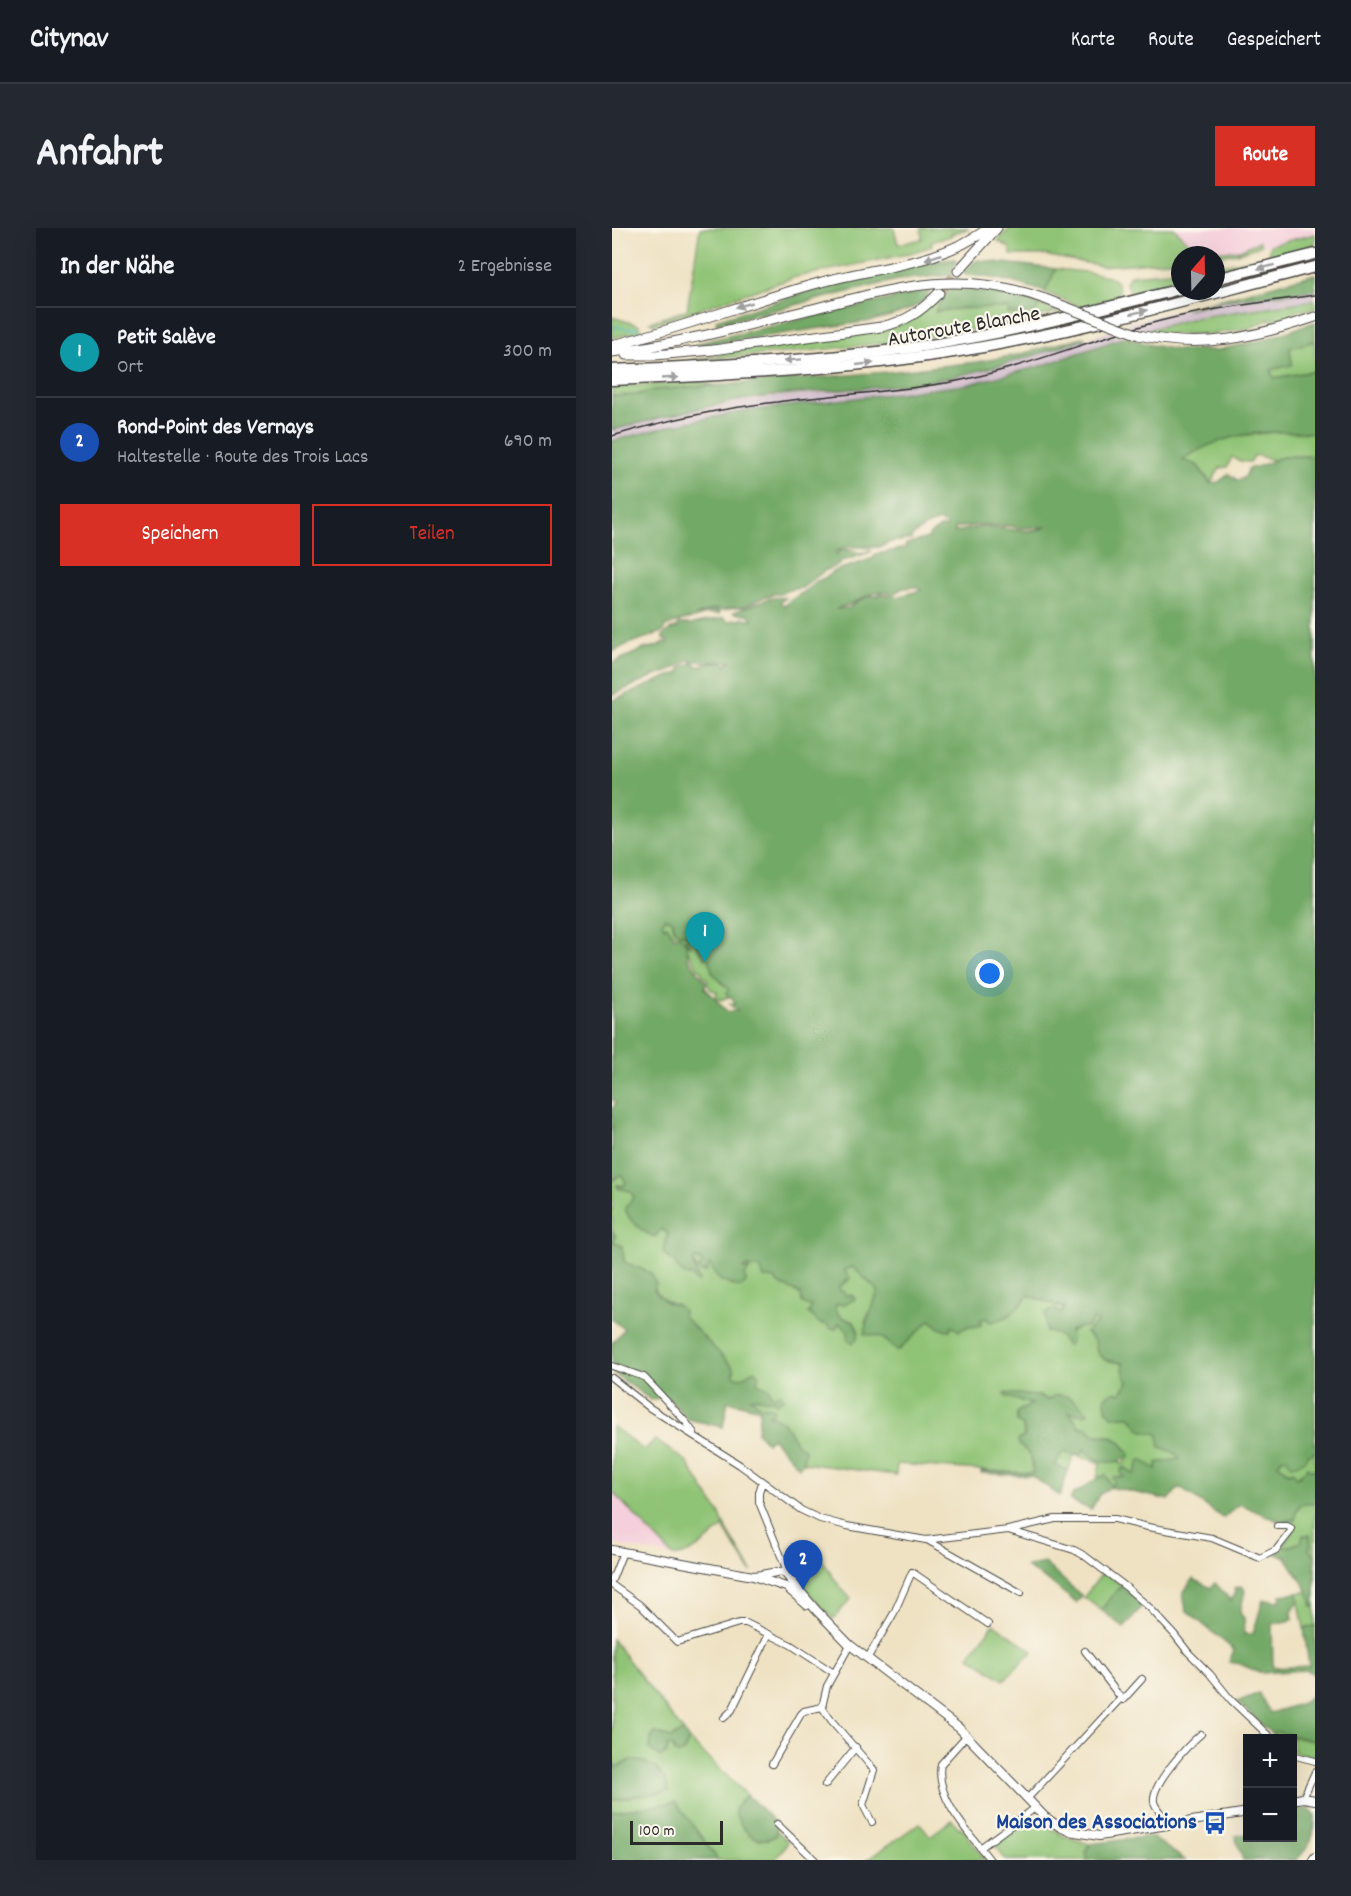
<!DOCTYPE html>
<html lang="de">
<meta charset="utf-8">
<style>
:root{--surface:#171b24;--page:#242831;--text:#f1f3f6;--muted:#9ea1a6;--line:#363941;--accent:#d93025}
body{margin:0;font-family:Dekko,sans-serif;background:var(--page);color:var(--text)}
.controls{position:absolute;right:18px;bottom:18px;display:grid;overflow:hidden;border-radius:0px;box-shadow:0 6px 24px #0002}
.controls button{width:54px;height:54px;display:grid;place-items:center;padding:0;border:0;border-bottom:2px solid var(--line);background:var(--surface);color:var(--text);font:30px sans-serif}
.compass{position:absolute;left:559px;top:18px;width:54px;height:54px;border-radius:50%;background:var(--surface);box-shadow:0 6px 24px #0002;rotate:20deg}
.scale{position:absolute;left:18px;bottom:15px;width:93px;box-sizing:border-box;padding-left:6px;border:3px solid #2b2b2b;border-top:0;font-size:16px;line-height:21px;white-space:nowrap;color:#2b2b2b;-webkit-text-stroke:4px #fbf7ec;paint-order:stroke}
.you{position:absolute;left:378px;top:746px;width:21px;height:21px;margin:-15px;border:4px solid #fff;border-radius:50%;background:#1a73e8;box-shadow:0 0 0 9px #1a73e833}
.badge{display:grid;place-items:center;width:39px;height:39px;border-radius:50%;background:var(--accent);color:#fff;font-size:20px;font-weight:700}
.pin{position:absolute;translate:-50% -50px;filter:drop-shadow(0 2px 3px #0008)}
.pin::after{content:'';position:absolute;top:32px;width:21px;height:18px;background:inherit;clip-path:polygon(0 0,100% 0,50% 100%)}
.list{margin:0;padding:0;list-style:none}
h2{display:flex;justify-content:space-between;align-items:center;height:78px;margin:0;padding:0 24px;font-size:26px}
h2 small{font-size:20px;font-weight:400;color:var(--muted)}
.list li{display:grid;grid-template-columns:39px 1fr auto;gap:18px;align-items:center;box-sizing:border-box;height:90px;padding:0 24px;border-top:2px solid var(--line)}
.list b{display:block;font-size:22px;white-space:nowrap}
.list p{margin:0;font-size:20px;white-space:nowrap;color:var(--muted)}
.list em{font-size:20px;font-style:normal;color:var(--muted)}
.actions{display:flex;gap:12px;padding:18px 24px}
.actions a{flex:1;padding:14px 0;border:2px solid var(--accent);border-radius:0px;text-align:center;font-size:21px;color:var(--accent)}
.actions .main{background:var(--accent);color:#fff}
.map{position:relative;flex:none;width:703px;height:1632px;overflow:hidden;border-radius:0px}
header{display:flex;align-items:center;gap:36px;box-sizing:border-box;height:84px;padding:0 30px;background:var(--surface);border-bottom:2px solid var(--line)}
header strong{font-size:28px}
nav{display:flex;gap:33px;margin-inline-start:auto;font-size:21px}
.intro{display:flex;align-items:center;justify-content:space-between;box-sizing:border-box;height:144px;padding:0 36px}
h1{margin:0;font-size:42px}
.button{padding:15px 27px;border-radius:0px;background:var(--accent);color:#fff;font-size:21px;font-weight:700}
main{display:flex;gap:36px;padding:0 36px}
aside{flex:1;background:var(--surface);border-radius:0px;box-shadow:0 6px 24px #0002}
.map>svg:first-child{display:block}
.built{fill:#f5cfdb}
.industrial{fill:#d1bdcc}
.green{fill:#8fc374;stroke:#5d7750;stroke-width:1.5}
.forest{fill:#73a966;stroke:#4f6a48;stroke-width:1.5;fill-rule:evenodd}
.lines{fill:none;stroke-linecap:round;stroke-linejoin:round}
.stream{stroke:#46b6bc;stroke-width:1.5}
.primary-tunnel{stroke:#c8bda5;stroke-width:9;stroke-dasharray:9 4.5;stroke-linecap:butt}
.street-casing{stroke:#484642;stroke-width:8}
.secondary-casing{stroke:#484642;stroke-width:10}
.primary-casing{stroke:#484642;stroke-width:11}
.highway-casing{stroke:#484642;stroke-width:13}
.street{stroke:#fff;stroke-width:6}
.secondary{stroke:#fff;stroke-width:8}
.primary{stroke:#fff;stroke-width:9}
.highway{stroke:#fff;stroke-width:10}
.rail{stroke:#2b2b2b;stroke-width:1.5}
.primary-bridge-casing{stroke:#484642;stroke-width:11;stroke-linecap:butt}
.primary-bridge{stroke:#fff;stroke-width:9}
.oneway{fill:#a0a0a0}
.labels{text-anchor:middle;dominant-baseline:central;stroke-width:4.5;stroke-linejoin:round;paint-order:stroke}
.street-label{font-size:22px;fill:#2b2b2b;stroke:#fbf7ec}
.transit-label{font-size:22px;font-weight:bold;fill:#164399;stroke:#fbf7ec;text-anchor:end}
</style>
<header>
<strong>Citynav</strong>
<nav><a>Karte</a><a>Route</a><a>Gespeichert</a></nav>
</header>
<div class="intro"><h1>Anfahrt</h1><a class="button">Route</a></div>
<main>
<aside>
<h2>In der Nähe<small>2 Ergebnisse</small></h2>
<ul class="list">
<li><span class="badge" style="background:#0f9aa8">1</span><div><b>Petit Salève</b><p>Ort</p></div><em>300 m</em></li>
<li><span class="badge" style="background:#1a4fb4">2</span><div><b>Rond-Point des Vernays</b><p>Haltestelle · Route des Trois Lacs</p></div><em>690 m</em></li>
</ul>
<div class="actions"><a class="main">Speichern</a><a>Teilen</a></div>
</aside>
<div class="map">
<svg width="703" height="1632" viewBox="0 0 703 1632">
<rect width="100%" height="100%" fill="#fbf7ec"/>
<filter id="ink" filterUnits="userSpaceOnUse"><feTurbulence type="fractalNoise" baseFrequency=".0167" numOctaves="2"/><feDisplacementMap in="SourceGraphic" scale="12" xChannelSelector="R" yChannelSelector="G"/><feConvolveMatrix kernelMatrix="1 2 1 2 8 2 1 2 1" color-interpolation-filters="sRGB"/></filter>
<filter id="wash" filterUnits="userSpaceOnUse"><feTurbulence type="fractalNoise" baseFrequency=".008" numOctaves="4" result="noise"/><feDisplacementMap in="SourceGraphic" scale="24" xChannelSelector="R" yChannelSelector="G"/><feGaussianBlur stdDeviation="1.35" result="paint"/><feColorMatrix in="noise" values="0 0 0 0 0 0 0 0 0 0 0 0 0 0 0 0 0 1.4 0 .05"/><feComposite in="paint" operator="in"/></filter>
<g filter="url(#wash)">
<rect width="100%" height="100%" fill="#efe2c3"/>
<path class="built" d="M562,0H703V6L658,17H649L647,14L628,22L587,25Z
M0,1263L61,1328L0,1316Z"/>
<path class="industrial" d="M703,62V72L582,90L532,103L513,96L573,81L623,71Z
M496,104L513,109L429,138L353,157L134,183L61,197L0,213V202L64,185L159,169L241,162L323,152L382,140Z"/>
<path class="green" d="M88,0H282L286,16L310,11L309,0H357L339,6V8L319,14L320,18L295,26L184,49L42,96L38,94L75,82Z
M398,0H562L587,25L628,22L647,13L649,17C619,31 599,27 568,27V32L490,38L432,27H399L398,20L386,13Z
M703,6V20L604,45V38L656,28L658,17Z
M444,41C456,43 499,44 505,55C508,59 507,65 506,69L469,79L433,64Z
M568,43V54L526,64H519L514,55L518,47Z
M333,65L323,83L376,79L397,80L396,86L422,85L428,77L447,84C326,113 202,124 78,132L109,127V124L272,102C297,96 314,83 333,65Z
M703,72V81L683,83L681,88L655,92L638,100L600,106H556L532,103L582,90Z
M0,89L27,97L29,103L0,110Z
M703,113V143L661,150L659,141L680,136L678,120Z
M89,154L103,157L43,162L24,167L0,168V159Z
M673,203L703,205V228H674L661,232L643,227L638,234C631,234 627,234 620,229L615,239L608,240L599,255L585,237L569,232L595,217L616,209Z
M53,690L61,693V700L68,706L75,707L78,717L81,708L83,709L85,719L97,731L100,744L117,762L115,765L116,769L109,772L104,769L105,764L98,761L95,754L96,752L90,746L89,741H86L68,708C61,706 53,703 50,695Z
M7,947L14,953L12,958L6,957V960L18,963L22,969L17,989L32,1002L49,1001L56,1005L53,1014L56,1030L85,1042L81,1034L83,1031L99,1037L109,1053L121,1058L133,1052V1048L137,1042L135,1040L132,1042L131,1040L134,1038L139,1040H148L171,1057L189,1066L200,1079L199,1082L212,1095L224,1100L226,1094L236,1103L247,1104L242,1094C231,1089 227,1092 223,1078L234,1068L228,1063L227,1059L236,1053L232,1042L242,1039L266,1063C263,1075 257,1084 253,1095L286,1123L318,1092L339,1098L369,1097L368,1092L408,1078L416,1067L453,1081L447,1086L434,1085L435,1104H441L451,1110C460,1101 471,1097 482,1090L486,1094L474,1105L484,1113L485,1124L493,1132L511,1135L512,1146L516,1154L509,1165L500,1188H518L529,1202L547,1206L552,1221C559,1220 564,1225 568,1231L545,1235L544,1242L529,1232L527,1233L523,1245L520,1247L514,1240L512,1250L502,1255L498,1259L494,1248L485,1250L488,1235L462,1227L456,1243L443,1238L451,1224L471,1221L497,1234L508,1233L509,1236H511L518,1227L509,1214L498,1208L481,1207L468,1199L456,1183L473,1187L427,1168L423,1169L421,1176L405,1184V1194L411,1198L413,1222L419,1228L421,1246L285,1236L284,1247L191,1235L193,1222L185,1216L172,1194L156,1186L137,1168L160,1172L161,1168L129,1150L122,1149V1140L70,1088L65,1077C47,1073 42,1063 39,1045L12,1034V1029L1,1014L3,1007L0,1003V951L2,952Z
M0,1198L32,1222L43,1212L74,1233L108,1286L111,1295L140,1344L137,1341L111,1299C98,1309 79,1330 61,1328L0,1263Z
M703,1224V1241L689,1245L685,1250L666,1236L670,1231Z
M703,1274V1328L689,1314L679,1318H671L684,1298L673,1294L683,1292L684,1283L688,1277Z
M207,1327L225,1355L239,1371L221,1391L187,1354L180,1343Z
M492,1343L509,1357L489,1382L472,1369Z
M696,1363L700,1378L703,1379V1398L692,1400L685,1365Z
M382,1396L421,1423L392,1452L357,1428Z
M0,1411L71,1503L59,1510L43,1505L52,1527L55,1523V1518H60L61,1523H72L77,1512L135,1567C129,1574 120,1580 125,1589L163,1608L165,1603L176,1614L163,1632H106L64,1575L0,1584V1572L57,1563L18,1532L4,1540L0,1529Z
M663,1504H672L677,1508L703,1514L702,1529L682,1524L681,1523L680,1510H665L660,1506Z
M418,1587L452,1608L478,1616L475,1619L476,1632H394L380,1614Z
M340,1592L347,1600L349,1599L373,1632H255L308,1595L318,1608Z"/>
<path class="forest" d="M343,31L345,34L339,47L285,52L105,96L104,92L199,63L316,34Z
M365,32L444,41L433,64C407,55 381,48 353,47L352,43Z
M703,46V62L623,71L573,81Z
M335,61C367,61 397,67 428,77L423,85L396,86L397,80H352L323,84Z
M318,62C313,81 276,89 259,93L85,118L86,115Z
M703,94V113L678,120L680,137L659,142L662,150L703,143V205C654,201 612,204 570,232L585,237L598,255C608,256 611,250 617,246L625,252C633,252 634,247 637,240C648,240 655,234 664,231C677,227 690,228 703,228V1224L695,1227L693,1232L684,1237L679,1238L675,1230L670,1231L666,1236L677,1245L681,1243L685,1250L696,1239L699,1242L703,1241V1274L688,1277L684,1283L683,1292L666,1293L628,1276L611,1290L567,1259L557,1272L498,1259L487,1267L479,1282L458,1272L461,1266C473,1261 481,1250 494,1247L499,1259L502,1255L501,1249H512L509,1245L510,1240H514L521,1246L523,1245L527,1233L530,1232L544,1241L545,1235L568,1231C562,1222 556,1223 548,1219L546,1206L529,1202L518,1188H500L494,1181L493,1169L501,1164L509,1165L516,1154L512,1146L511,1135L493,1132L485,1124L483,1113L474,1104L486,1094L482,1091L475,1099H469L458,1103L459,1115L455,1118C450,1109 445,1104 434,1104V1085L443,1081L448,1086L453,1080L416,1067C405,1082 397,1091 378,1094L374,1090L368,1092L369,1097L361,1099L357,1098L347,1103L340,1098L338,1102L329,1101L318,1092L286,1123L270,1109L252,1106C254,1090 262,1078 266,1063L241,1039L232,1042L238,1050L227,1059L228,1063L232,1064L234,1068L239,1067L243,1070L242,1072L230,1077L226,1075L223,1078C227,1091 231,1089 242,1094C246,1103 249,1108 241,1115L236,1112V1103L227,1095L224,1101H220L212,1095L210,1097C204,1093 202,1088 196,1085L200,1079L190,1075L189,1066L166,1056C164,1050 159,1050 152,1050L148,1040H139L134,1038L131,1040L132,1041L137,1042L133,1047L134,1055L129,1059C116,1057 101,1052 99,1037L97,1035L96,1042L93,1045L89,1044L87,1040L91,1035L87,1032L83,1031L81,1034L87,1054L83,1053L80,1048C70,1049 67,1041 62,1034C59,1031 54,1028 51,1024L56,1005L49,1001L43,1009C31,1005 16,992 13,980L22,969L18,963L6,960L5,957L12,958L14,954L10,948L7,947L2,952L0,951V882L4,874L0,872V473L55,449L68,445V440L79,435L81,436L80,433L88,439L94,436L112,434L114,438L116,434L120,433L91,434L77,432L56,444L46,446L0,467V435L32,421L45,418L52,414L55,415L56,413L51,411V407L59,401L65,400L66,396H80L111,390L118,394L121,391L127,392L131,390L141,392L136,386H127L122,384C139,379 155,367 174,370L168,374L173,378C182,366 197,365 203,354L217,348L220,344L262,330L263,326C273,325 282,322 293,320L294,316L316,310L318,306L329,299L334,300L333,296L327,293L314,298L300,308L299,312L297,311C291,314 285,312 279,314C274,315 271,319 266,319C252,321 235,315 223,324L225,328L226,323C238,321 238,321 247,326L260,323L238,331L229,333L227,337L212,343L190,360L176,362L168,366H159L160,367L157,369L154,368L131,379H122L113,382L100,381L83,388L102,382L108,384L107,386H94L83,390L71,392L53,399L51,404L16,416L0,424V213L61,197L134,183L353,157L429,138L513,109L539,117L564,122H606L651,112ZM374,296L377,298H397L408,300L433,299C420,307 393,299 378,300L372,298L343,304V300ZM304,359L309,362L285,369L269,366L263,369L261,367L246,373L237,380L225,381C229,378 235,378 239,376C252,368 265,361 281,366L291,360ZM53,690L61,693L63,703L75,707L74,715L78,718L81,708L82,709L85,719L93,730L97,731L100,744L117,762L114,765L116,769H120L123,776H118L125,783L116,784C110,779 107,776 103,770C100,766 96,765 93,760L94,754L82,739L77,731L73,713L68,708L62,710L55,698L52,699L50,695Z
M471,109L473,111C424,127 375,143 324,152C270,161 215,162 160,168C106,174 53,189 0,202V168L24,167L43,162L275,144L365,134L405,127Z
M0,1003L3,1007L2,1014L10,1018L12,1034L39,1045L44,1056L42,1062L55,1075L65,1077L71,1082V1088L122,1140V1148L129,1150L142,1142L147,1147L145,1155L157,1160L159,1167L161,1168L168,1165L172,1170L164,1175L160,1172L138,1169L148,1178L161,1180L162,1184L157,1187L172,1194L185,1216L193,1222L191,1235L187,1239L160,1210L155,1215L145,1204L148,1181L116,1173L111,1199L76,1191L54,1168L39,1172L0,1144V1115L12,1101L0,1091Z
M393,1165L427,1168L436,1172C450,1159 466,1174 476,1185L473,1187L457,1184L468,1199H475L482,1207C502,1208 506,1210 518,1227C510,1235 494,1236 484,1231C480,1229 475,1224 472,1221L470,1225L462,1227L451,1224L443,1237L456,1243L448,1268L420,1248L369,1245V1243L421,1245L419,1228L407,1216L406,1212L413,1208L411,1198L405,1194V1184L420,1176L394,1169Z
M691,1307H698L699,1316L697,1322L703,1328V1379L700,1378L696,1363L674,1329L664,1326L671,1318H679L689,1314Z
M432,1335L470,1368L464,1375L441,1356L414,1339Z
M581,1351L599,1360L603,1355L619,1373L624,1364L623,1360L630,1358L633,1363L628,1385L632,1390V1406H641L651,1372L668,1373L669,1367L685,1365L687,1372L680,1384L681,1392L660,1396L661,1440L697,1438L692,1400L703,1398V1447L695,1442L649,1445L628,1436L617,1434L622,1422L574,1382L571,1365Z
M509,1357L531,1377L512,1400L489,1382Z
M647,1465L658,1485L688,1476L703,1465V1514C699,1512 667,1503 664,1504C663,1504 661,1505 660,1506L625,1474Z
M71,1503L77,1512L72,1523L69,1526H64L60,1518H55V1523L52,1527L48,1529L37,1521L40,1508L44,1505L59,1510Z
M0,1529L4,1540L18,1532L32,1534L43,1539L53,1551L57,1563L0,1572Z
M135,1567L165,1596L163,1608C147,1618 132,1605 126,1591C124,1587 122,1586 123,1582C124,1577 131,1571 135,1567Z
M64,1574L106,1632H0V1584Z
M681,1581H698L703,1588C703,1607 699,1618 684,1632H631L623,1608L635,1606L636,1610H680Z
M533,1609L541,1610L573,1632H476L474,1624L478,1616Z"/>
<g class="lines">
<path class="stream" d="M0,98L15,101L26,100"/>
</g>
</g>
<g filter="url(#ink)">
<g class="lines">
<path class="primary-tunnel" d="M327,65L346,43"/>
<g class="street-casing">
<path id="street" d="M0,1138L32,1149L74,1194L82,1205
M0,1150L38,1180L128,1237L189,1282L208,1291L235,1298L314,1312L396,1302L462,1322L473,1328L514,1359L538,1380L562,1406L576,1424L598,1446L619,1472L659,1510
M150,1255L147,1264V1274L173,1338V1345
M396,1302L443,1291H503L536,1299L600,1310L648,1330L664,1322L679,1303V1300L675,1298H665
M315,1312L409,1365
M0,1352L11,1324
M0,1357L28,1377L65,1414L127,1395H134L179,1417L222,1445
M238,1417L215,1458L210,1479L219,1492L262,1542L251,1577L260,1594
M473,1423L509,1470
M255,1431L282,1385L300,1344L376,1396
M112,1490L120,1482L157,1406
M355,1507L329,1536C322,1570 359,1607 378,1632
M680,1527L703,1533
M160,1536L189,1486L192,1483L210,1479
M213,1557L244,1519
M691,1570L703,1544
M415,1571L509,1470L511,1472L530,1451
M165,1596L203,1632
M558,1597C554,1590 544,1582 542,1574C539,1556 576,1517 589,1506
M368,1620L423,1580"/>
</g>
<g class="secondary-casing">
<path id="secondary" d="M0,1322L141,1348L174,1359L195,1377
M141,1348C150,1348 167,1342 172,1344L204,1382L238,1417L347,1500L433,1589L448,1599L457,1603L487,1608L636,1584
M680,1572L691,1570L703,1572
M701,1632L703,1629"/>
</g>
<g class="primary-casing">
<path id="primary" d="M346,43L385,0
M527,107C590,122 643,109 703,89
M0,117C71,100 139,73 210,54C268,38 326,37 377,0
M0,124C65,116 128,99 192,83C280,61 343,39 433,71
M14,127H43L101,122L269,99C295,93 308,84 327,65"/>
</g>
<g class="highway-casing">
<path id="highway" d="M604,51L703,26
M0,142C102,138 204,133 305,119C394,106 481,83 568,61
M0,152C124,147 249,141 371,119C483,99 593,67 703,39"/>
</g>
<use href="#street" class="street"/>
<use href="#secondary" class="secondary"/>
<use href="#primary" class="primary"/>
<use href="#highway" class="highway"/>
<path class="rail" d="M0,208C54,192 109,180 165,174C225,166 286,164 345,153C410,140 470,115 533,97C588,81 646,75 703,67"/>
<g class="primary-bridge-casing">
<path id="primary-bridge" d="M433,71L527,107"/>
</g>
<use href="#primary-bridge" class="primary-bridge"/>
</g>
<defs><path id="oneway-solid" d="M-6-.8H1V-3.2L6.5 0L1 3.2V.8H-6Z" transform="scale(1.5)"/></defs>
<g class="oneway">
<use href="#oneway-solid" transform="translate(321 29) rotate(162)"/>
<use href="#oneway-solid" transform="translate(654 39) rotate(166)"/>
<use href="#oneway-solid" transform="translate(132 77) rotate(163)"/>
<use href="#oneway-solid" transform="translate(527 84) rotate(-14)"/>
<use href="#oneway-solid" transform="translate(181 132) rotate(176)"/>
<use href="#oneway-solid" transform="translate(253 136) rotate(-6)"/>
<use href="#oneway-solid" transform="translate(58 150) rotate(-3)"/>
</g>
</g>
<defs>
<g id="bus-bare" transform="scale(1.8)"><path d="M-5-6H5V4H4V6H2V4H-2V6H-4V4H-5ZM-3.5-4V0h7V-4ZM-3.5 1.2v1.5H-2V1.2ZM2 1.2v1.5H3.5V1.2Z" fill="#1a4fb4" stroke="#fbf7ec" stroke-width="2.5" paint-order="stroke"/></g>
</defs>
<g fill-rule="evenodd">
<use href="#bus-bare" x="603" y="1595"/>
</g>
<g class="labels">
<g class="street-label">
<text transform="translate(352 100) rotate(-10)">Autoroute Blanche</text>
</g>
<g class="transit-label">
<text x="585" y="1595">Maison des Associations</text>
</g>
</g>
</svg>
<div class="controls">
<button>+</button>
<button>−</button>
</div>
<svg class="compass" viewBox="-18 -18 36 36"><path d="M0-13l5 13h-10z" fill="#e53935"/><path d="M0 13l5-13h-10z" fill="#9ea1a6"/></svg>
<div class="scale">100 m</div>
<div class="you"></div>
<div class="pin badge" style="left:93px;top:734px;background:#0f9aa8">1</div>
<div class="pin badge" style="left:191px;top:1362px;background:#1a4fb4">2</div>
</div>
</main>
